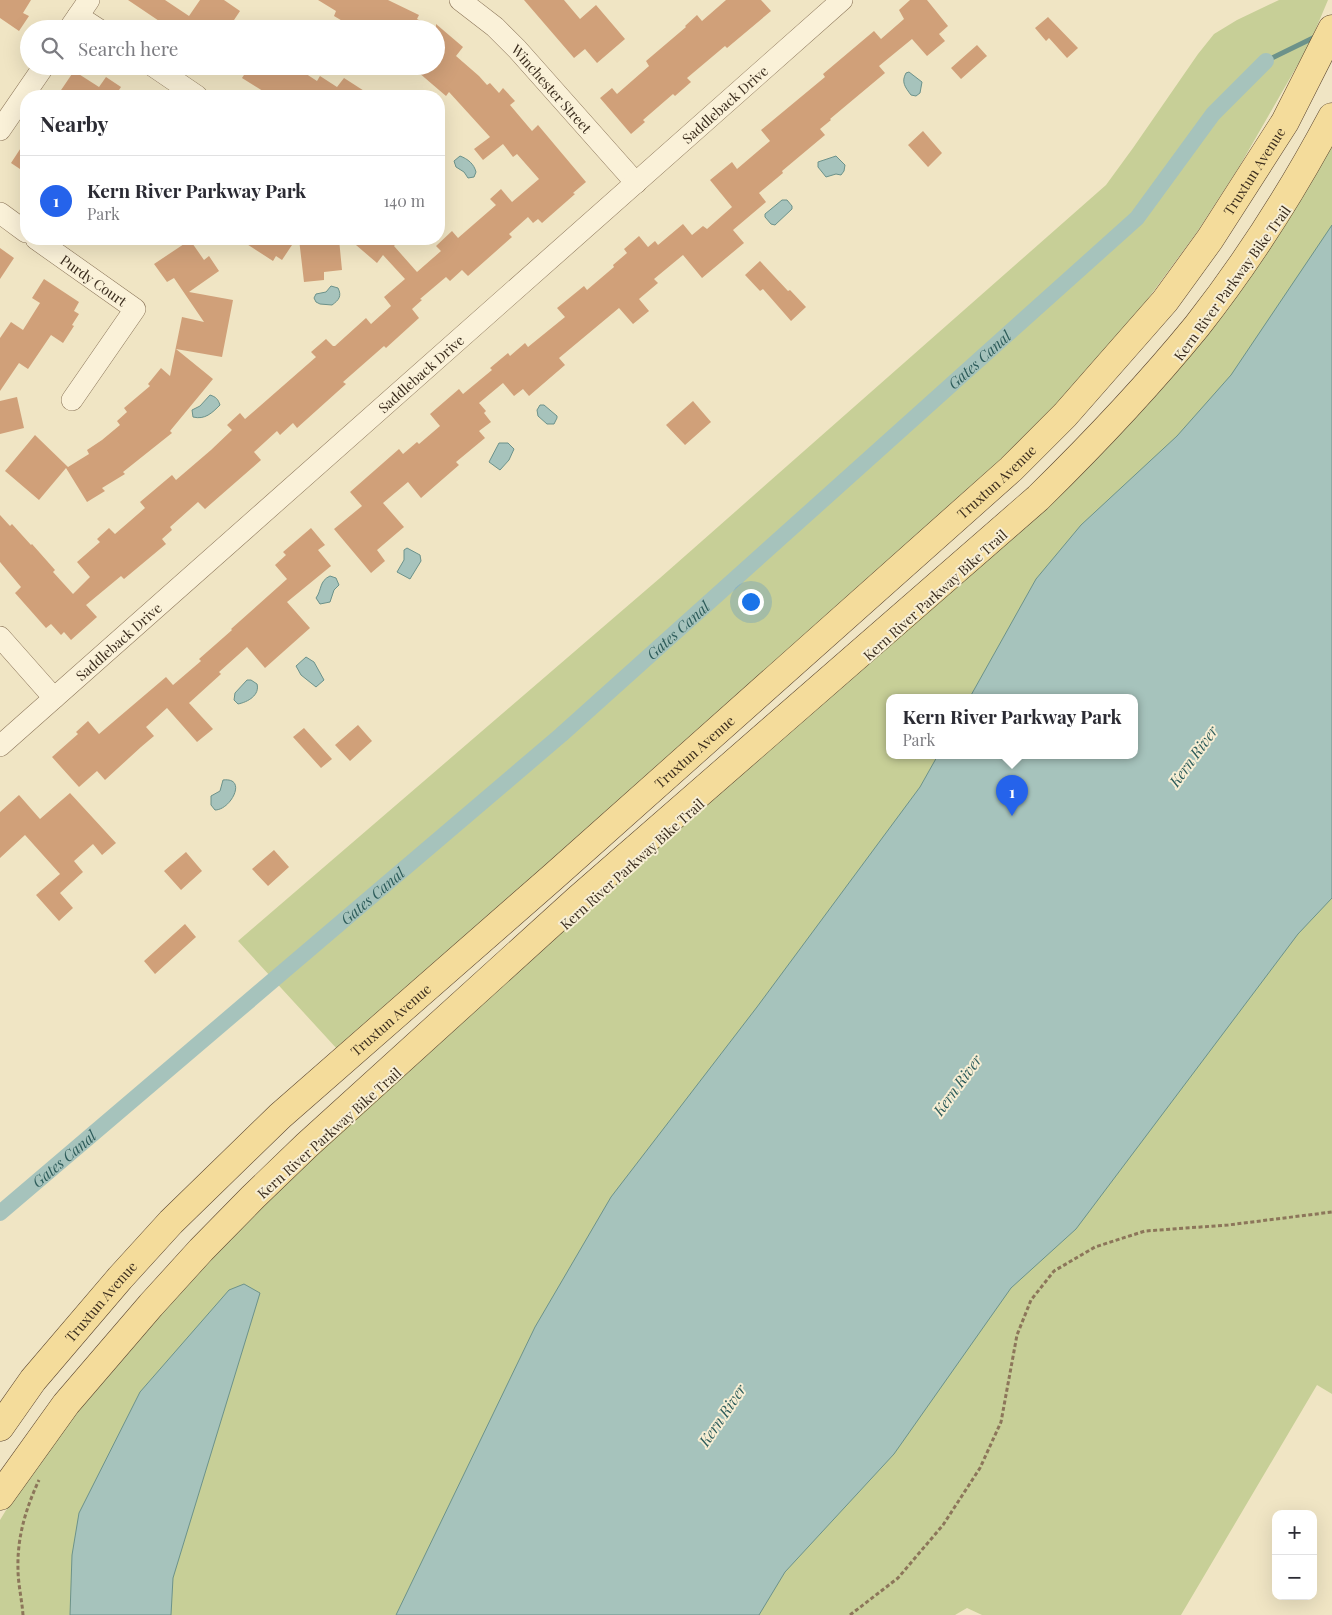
<!DOCTYPE html>
<meta charset="utf-8">
<style>
:root{--surface:#fff;--page:#f2f2f3;--text:#2b2b33;--muted:#7c7c81;--line:#e1e1e2;--accent:#2563eb}
body{margin:0;font-family:"Playfair Display",serif;background:var(--page);color:var(--text)}
.controls{position:absolute;right:15px;bottom:15px;display:grid;overflow:hidden;border-radius:10px;box-shadow:0 5px 20px #0002}
.controls button{width:45px;height:45px;display:grid;place-items:center;padding:0;border:0;border-bottom:1px solid var(--line);background:var(--surface);color:var(--text);font:25px sans-serif}
.you{position:absolute;left:750px;top:601px;width:18px;height:18px;margin:-12px;border:4px solid #fff;border-radius:50%;background:#1a73e8;box-shadow:0 0 0 8px #1a73e833}
.badge{display:grid;place-items:center;width:32px;height:32px;border-radius:50%;background:var(--accent);color:#fff;font-size:16px;font-weight:700}
.pin{position:absolute;translate:-50% -41px;filter:drop-shadow(0 1px 2px #0008)}
.pin::after{content:'';position:absolute;top:26px;width:18px;height:15px;background:inherit;clip-path:polygon(0 0,100% 0,50% 100%)}
.popup{position:absolute;left:886px;top:694px;width:252px;height:65px;box-sizing:border-box;display:grid;place-content:center;border-radius:10px;background:var(--surface);filter:drop-shadow(0 1px 4px #0005);font-size:16px;white-space:nowrap;color:var(--muted)}
.popup b{font-size:19px;color:var(--text)}
.popup::after{content:'';position:absolute;left:50%;top:100%;margin-left:-10px;border:10px solid transparent;border-top-color:var(--surface)}
.list{margin:0;padding:0;list-style:none}
h2{display:flex;justify-content:space-between;align-items:center;height:65px;margin:0;padding:0 20px;font-size:21px}
h2 small{font-size:16px;font-weight:400;color:var(--muted)}
.list li{display:grid;grid-template-columns:32px 1fr auto;gap:15px;align-items:center;box-sizing:border-box;height:90px;padding:0 20px;border-top:1px solid var(--line)}
.list b{display:block;font-size:19px;white-space:nowrap}
.list p{margin:0;font-size:16px;white-space:nowrap;color:var(--muted)}
.list em{font-size:16px;font-style:normal;color:var(--muted)}
.icon{flex:none;width:28px;height:28px;fill:none;stroke:currentColor;stroke-width:2;stroke-linecap:round;stroke-linejoin:round}
.map{position:relative;flex:none;width:1332px;height:1615px;overflow:hidden}
.search{position:absolute;background:var(--surface);box-shadow:0 5px 20px #0002;left:20px;top:20px;width:425px;height:55px;display:flex;align-items:center;gap:12px;box-sizing:border-box;padding:0 18px;border-radius:28px;color:var(--muted);font-size:19px}
.panel{position:absolute;background:var(--surface);box-shadow:0 5px 20px #0002;left:20px;top:90px;width:425px;height:155px;border-radius:20px}
.map>svg:first-child{display:block}
.green{fill:#c7cf97;fill-rule:evenodd}
.water{fill:#a6c3bc;stroke:#6c928a}
.lines{fill:none;stroke-linecap:round;stroke-linejoin:round}
.stream{stroke:#6c928a;stroke-width:5}
.canal{stroke:#a6c3bc;stroke-width:16}
.building{fill:#d0a079}
.minor-casing{stroke:#8c765a;stroke-width:22}
.major-casing{stroke:#5a442e;stroke-width:29}
.path{stroke:#8c765a;stroke-width:3;stroke-dasharray:4 2.5;stroke-linecap:butt}
.minor{stroke:#faf1d8;stroke-width:21}
.major{stroke:#f4dc9b;stroke-width:28}
.labels{text-anchor:middle;dominant-baseline:central;stroke-width:4;stroke-linejoin:round;paint-order:stroke}
.street-label{font-size:14px;fill:#3b2d1e;stroke:#f7eed4}
.water-label{font-size:15px;font-style:italic;fill:#2d5c5a;stroke:#f7eed4}
</style>
<div class="map">
<svg width="1332" height="1615" viewBox="0 0 1332 1615">
<rect width="100%" height="100%" fill="#f0e5c4"/>
<path class="green" d="M1279,0H1328L1309,45L1239,167L1197,232L1136,315L1033,431L338,1050L238,941L660,578L1106,185L1133,148L1198,54L1214,34L1237,20Z
M1332,138V1394L1317,1385L1181,1615H982L967,1608L955,1615H0V1520L19,1489L88,1394L186,1280L346,1123L1040,509ZM890,697H1134V755H890Z"/>
<path class="water" d="M909,72L922,82L920,93L916,96L911,95C905,87 901,82 906,73Z
M460,156C468,159 474,164 476,172L474,177L468,178L464,172L456,167L454,161Z
M836,156L845,165L844,171L841,175L836,174L826,177L818,167V162Z
M782,200H787L792,206V209L775,225L771,224L765,217V214Z
M1332,225V898L1298,934L1076,1229L1011,1288L894,1454L785,1572L759,1615H396L535,1327L611,1197L757,1007L920,787L938,755H1134V697H970L1036,579L1081,525L1177,436L1231,375Z
M331,286L338,288C342,296 339,300 332,305L320,304L316,302L314,298L316,294L326,292Z
M210,395C216,397 218,399 220,405C212,413 205,420 193,417L192,410L200,406Z
M540,405H544L557,416V418L554,424H547L538,416L537,410Z
M499,443H508L514,449L509,460L500,470L489,462Z
M407,548L420,555L421,561L410,579L397,572L404,560V550Z
M330,576L336,578L339,585L334,590L330,602L320,604L316,598C322,590 319,581 330,576Z
M306,657L314,662L324,680L316,687L301,675L296,666Z
M247,680H251L257,684C260,695 248,702 238,704L234,700L235,693Z
M223,780C248,777 231,810 215,810L211,805V796L220,791Z
M244,1284L260,1293L173,1578L171,1615H70L72,1555L79,1513L140,1392L229,1290Z"/>
<g class="lines">
<path class="stream" d="M1266,61L1317,36"/>
<path class="canal" id="s1" d="M0,1213L561,735L1137,218L1213,114L1266,61"/>
</g>
<path class="building" d="M0,0H31L23,13L29,16L19,31L0,18Z
M128,0H165L189,16L200,0H224L240,11L228,29H171Z
M318,0H388L419,15L417,19L436,29V24L463,47L456,56L479,76L487,85L490,83L499,93L503,88L515,101L510,105L532,131L538,125L586,182L573,193L575,194L542,223L538,219L533,223L528,217L509,234L512,237L468,276L462,270L450,281L446,277L420,299L422,300L412,309L419,318L386,348L384,346L343,382L346,384L297,428L293,423L280,435L277,431L254,452L261,460L205,509L198,502L170,527L172,530L162,539L166,544L124,579L121,576L86,605L97,617L71,640L64,632L61,635L51,624L46,628L15,593L21,587L0,562V515L10,526L12,524L31,545L32,544L55,570L53,572L73,594L90,577L77,562L100,542L97,539L109,528L115,534L145,508L140,502L172,475L176,480L211,450L232,430L227,425L240,413L245,419L316,357L311,352L326,339L333,346H335L366,318L371,324L391,306L384,297L405,279L383,255L377,263L349,239H400L394,246L417,272L441,251L436,246L452,231L458,238L496,205L490,199L501,189L512,202L539,179L517,154L513,157L503,144L483,160L474,149L490,137L449,92L446,96L411,66H436V29H356L334,16L336,11Z
M524,0H564L580,19L596,5L625,39L597,63L585,49L574,58Z
M726,0H761L771,11L727,48L725,46L687,78L691,82L675,96L673,94L643,120L645,122L631,134L600,98L612,88L617,94L649,66L646,61L686,27L685,26L697,15L702,21Z
M910,0H927L948,26L939,34L945,41L927,56L912,39L879,66L885,73L830,119L831,120L820,129L825,135L782,171L783,173L759,193L766,202L733,230L744,243L702,278L683,255L654,279L658,283L639,299L649,311L633,324L619,308L559,358L565,365L529,396L523,389L514,396L503,383L479,403L486,411L484,413L491,422L479,431L485,438L456,462L459,465L421,498L408,482L383,503L404,527L377,550L385,561L371,573L334,529L362,506L350,492L399,449L403,454L417,442L419,444L440,426L430,414L459,389L463,394L492,370L490,368L508,353L510,356L525,343L528,347L565,317L557,308L584,286L587,290L614,267L613,265L627,253L624,249L639,236L648,247L655,241L658,245L683,224L692,235L703,226L707,229L732,207L710,180L732,162L737,169L770,141L761,130L825,77L823,74L874,31L881,39L904,19L899,10Z
M1048,17L1078,48L1067,58L1049,38L1046,41L1035,28Z
M977,45L987,56L961,79L951,68Z
M230,66H270L279,72L283,66L290,71L294,66L317,81L320,76L337,87L344,78L372,96H271L242,78L244,75Z
M74,71L99,87L106,77L121,87L115,96H57Z
M923,131L942,153L928,167L908,145Z
M26,140V173L11,163Z
M239,239H296L282,260L276,256L273,261Z
M299,239H339L342,270L324,272V280L304,282Z
M190,240L204,260L209,256L219,271L189,292L233,300L222,357L176,349L213,379L170,431L172,433L123,472L125,474L102,488L105,491L87,502L66,468L39,500L5,471L35,435L68,467L89,454L87,450L102,440L120,425L117,421L127,412L124,408L150,386L148,384L161,368L170,376L182,317L204,322L174,278L167,282L154,264Z
M0,248L14,258L0,279Z
M760,261L788,291L790,290L806,307L791,321L763,289L760,291L745,275Z
M44,279L79,302L74,311L79,314L72,325L74,326L63,343L51,335L28,369L19,363L0,391V338L11,322L23,330L40,303L32,298Z
M17,397L24,428L0,434V401Z
M693,401L711,422L685,445L666,425Z
M311,528L325,545L318,550L331,566L287,602L310,628L265,668L247,647L219,672L221,674L189,703L213,729L197,742L167,708L146,727L154,736L141,747L105,780L97,771L79,787L52,757L78,734L76,732L88,721L99,734L166,677L173,685L201,661L199,659L232,630L231,629L287,579L275,565L286,555L283,552Z
M358,725L372,741L350,761L335,745Z
M304,728L332,759L321,768L293,737Z
M70,793L116,843L102,855L93,844L74,861L83,872L60,893L73,908L59,921L36,895L60,874L25,835L0,858V812L19,795L40,819Z
M274,850L289,867L268,886L252,869Z
M186,852L202,871L181,890L164,871Z
M185,924L196,937L155,974L144,961Z"/>
<g class="lines">
<g class="minor-casing">
<g id="minor">
<path id="s2" d="M460,0L495,27L517,49L636,183"/>
<path d="M78,16L98,29"/>
<path d="M69,29L89,0"/>
<path d="M153,66L197,96"/>
<path d="M0,130L44,66"/>
<path d="M0,213L26,232"/>
<path id="s3" d="M36,239L135,309L72,400"/>
<path d="M0,637L54,698"/>
<path id="s4" d="M0,746L842,0"/>
</g>
</g>
<g class="major-casing">
<g id="major">
<path id="s5" d="M0,1427L33,1380L120,1278L171,1222L280,1116L553,877L1011,469L1065,415L1165,301L1210,239L1285,122L1332,29"/>
<path d="M0,1496L66,1404L151,1305L201,1250L253,1197L307,1145L578,899L1038,498C1093,444 1148,386 1197,326C1248,261 1293,190 1332,117"/>
</g>
</g>
<path class="path" d="M23,1615C22,1600 18,1584 18,1569C17,1537 26,1508 39,1480
M850,1615L898,1578L943,1525L980,1468L1001,1422L1017,1335L1031,1300L1054,1271L1095,1247L1145,1231L1228,1225L1332,1212"/>
<use href="#minor" class="minor"/>
<use href="#major" class="major"/>
</g>
<g class="labels">
<g class="street-label">
<text stroke="none"><textPath href="#s2" startOffset="128">Winchester Street</textPath></text>
<text stroke="none"><textPath href="#s4" startOffset="968">Saddleback Drive</textPath></text>
<text stroke="none"><textPath href="#s5" startOffset="1781">Truxtun Avenue</textPath></text>
<text stroke="none"><textPath href="#s3" startOffset="71">Purdy Court</textPath></text>
<text transform="translate(1232 283) rotate(-54)">Kern River Parkway Bike Trail</text>
<text stroke="none"><textPath href="#s4" startOffset="562">Saddleback Drive</textPath></text>
<text stroke="none"><textPath href="#s5" startOffset="1376">Truxtun Avenue</textPath></text>
<text transform="translate(935 595) rotate(-42)">Kern River Parkway Bike Trail</text>
<text stroke="none"><textPath href="#s4" startOffset="158">Saddleback Drive</textPath></text>
<text stroke="none"><textPath href="#s5" startOffset="971">Truxtun Avenue</textPath></text>
<text transform="translate(632 864) rotate(-42)">Kern River Parkway Bike Trail</text>
<text stroke="none"><textPath href="#s5" startOffset="566">Truxtun Avenue</textPath></text>
<text transform="translate(329 1133) rotate(-42)">Kern River Parkway Bike Trail</text>
<text stroke="none"><textPath href="#s5" startOffset="161">Truxtun Avenue</textPath></text>
</g>
<g class="water-label">
<text stroke="none"><textPath href="#s1" startOffset="1299">Gates Canal</textPath></text>
<text stroke="none"><textPath href="#s1" startOffset="894">Gates Canal</textPath></text>
<text transform="translate(1193 756) rotate(-54)">Kern River</text>
<text stroke="none"><textPath href="#s1" startOffset="489">Gates Canal</textPath></text>
<text transform="translate(957 1085) rotate(-54)">Kern River</text>
<text stroke="none"><textPath href="#s1" startOffset="84">Gates Canal</textPath></text>
<text transform="translate(722 1415) rotate(-56)">Kern River</text>
</g>
</g>
</svg>
<div class="controls">
<button>+</button>
<button>−</button>
</div>
<div class="you"></div>
<div class="pin badge" style="left:1012px;top:816px">1</div>
<div class="popup"><b>Kern River Parkway Park</b>Park</div>
<div class="search"><svg class="icon" aria-label="search" viewBox="0 0 24 24"><circle cx="10" cy="10" r="6"/><path d="M15 15l6 6"/></svg>Search here</div>
<section class="panel">
<h2>Nearby<small></small></h2>
<ul class="list">
<li><span class="badge">1</span><div><b>Kern River Parkway Park</b><p>Park</p></div><em>140 m</em></li>
</ul>
</section>
</div>
